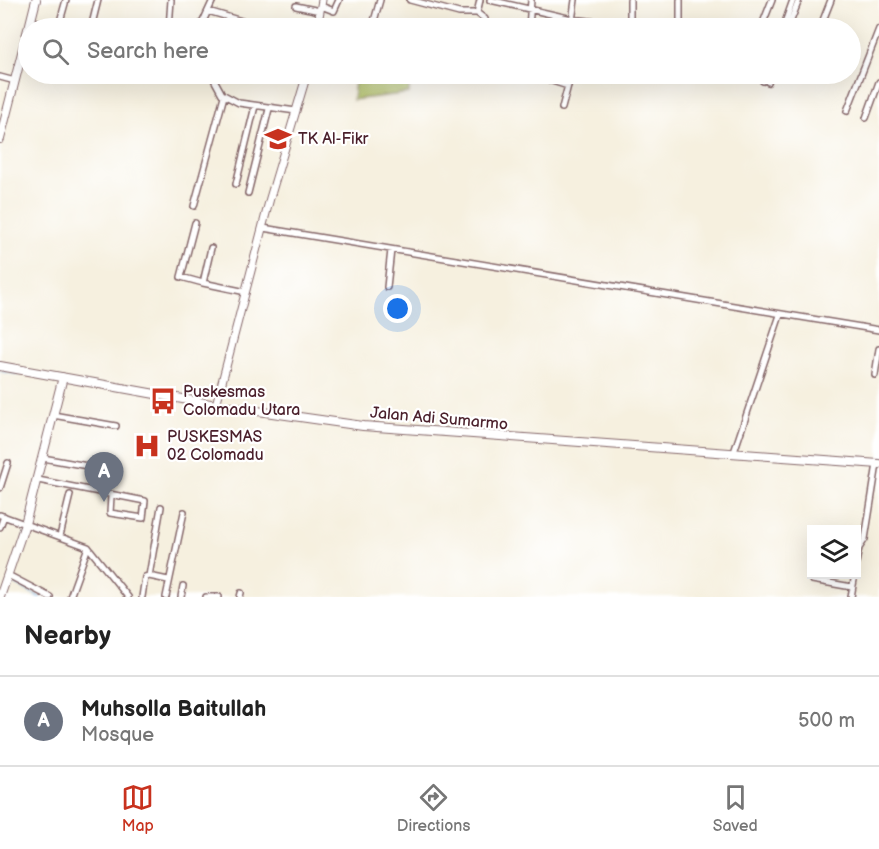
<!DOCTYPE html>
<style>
:root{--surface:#fff;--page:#f6f6f6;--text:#222;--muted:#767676;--line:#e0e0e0;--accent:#c8321e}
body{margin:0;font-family:"Balsamiq Sans",sans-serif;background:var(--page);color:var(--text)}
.controls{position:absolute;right:18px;bottom:18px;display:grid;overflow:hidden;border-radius:0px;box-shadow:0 6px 24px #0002}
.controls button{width:54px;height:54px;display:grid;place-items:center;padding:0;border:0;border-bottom:2px solid var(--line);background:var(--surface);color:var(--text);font:30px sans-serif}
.you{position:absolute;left:398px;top:309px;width:21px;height:21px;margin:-15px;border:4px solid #fff;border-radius:50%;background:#1a73e8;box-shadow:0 0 0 9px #1a73e833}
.badge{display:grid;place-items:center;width:39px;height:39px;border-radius:50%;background:var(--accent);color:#fff;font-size:20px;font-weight:700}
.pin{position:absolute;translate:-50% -50px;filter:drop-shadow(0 2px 3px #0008)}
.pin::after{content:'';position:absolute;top:32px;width:21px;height:18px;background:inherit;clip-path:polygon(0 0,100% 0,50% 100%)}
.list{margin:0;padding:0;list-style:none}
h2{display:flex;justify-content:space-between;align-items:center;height:78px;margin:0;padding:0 24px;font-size:26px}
h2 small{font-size:20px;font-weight:400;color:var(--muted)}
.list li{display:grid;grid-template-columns:39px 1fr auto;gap:18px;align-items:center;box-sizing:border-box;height:90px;padding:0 24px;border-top:2px solid var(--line)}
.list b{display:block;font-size:22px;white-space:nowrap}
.list p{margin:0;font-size:20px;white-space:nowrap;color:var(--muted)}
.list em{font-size:20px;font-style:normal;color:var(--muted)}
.icon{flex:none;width:33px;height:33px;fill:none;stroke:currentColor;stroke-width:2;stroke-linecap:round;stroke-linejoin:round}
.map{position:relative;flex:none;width:879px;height:597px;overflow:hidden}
.search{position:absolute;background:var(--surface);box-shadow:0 6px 24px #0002;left:18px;right:18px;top:18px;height:66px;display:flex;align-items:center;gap:15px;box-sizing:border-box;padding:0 21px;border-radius:33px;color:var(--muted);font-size:22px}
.sheet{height:168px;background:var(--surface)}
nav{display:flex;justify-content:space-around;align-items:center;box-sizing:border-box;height:84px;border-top:2px solid var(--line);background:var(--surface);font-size:16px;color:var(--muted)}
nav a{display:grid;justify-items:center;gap:3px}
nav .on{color:var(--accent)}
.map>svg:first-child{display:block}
.green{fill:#adbe61;stroke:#7c6e46;stroke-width:1.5}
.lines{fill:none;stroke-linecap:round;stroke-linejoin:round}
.stream{stroke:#72afe4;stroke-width:1.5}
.minor-casing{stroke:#86686a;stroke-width:8}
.tertiary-casing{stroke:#86686a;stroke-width:9}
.secondary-casing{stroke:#86686a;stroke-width:10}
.minor{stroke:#fff;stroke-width:5}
.tertiary{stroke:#fff;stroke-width:7}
.secondary{stroke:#fff;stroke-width:8}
.labels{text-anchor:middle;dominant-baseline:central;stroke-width:4.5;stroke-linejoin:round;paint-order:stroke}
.poi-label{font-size:16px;fill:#4a1f2b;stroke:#fff;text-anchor:start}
.street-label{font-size:16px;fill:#4a1f2b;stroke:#fff}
</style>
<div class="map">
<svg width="879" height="597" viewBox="0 0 879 597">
<rect width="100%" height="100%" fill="#fff"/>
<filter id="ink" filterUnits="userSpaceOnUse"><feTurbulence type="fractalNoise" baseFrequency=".0167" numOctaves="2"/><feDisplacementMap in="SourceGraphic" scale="12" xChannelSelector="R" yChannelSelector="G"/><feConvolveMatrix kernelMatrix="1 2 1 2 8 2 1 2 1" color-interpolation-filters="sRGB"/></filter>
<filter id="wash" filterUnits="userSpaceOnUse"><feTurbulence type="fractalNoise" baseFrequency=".008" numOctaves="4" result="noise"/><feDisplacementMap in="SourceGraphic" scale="24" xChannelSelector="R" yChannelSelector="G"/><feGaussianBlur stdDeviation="1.35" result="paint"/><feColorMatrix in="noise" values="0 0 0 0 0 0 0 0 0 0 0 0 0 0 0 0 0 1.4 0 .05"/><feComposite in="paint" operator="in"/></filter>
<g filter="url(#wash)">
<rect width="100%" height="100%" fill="#f6f0df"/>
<path class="green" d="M355,80L409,81V93L353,100Z"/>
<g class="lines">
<path class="stream" d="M0,371L19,374
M47,456L49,447
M29,523L46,461
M12,574L28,528
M9,580L40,597"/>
</g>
</g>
<g filter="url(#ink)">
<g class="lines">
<g class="minor-casing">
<path id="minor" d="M410,0L459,13H477L480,0
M490,0L572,19L648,28
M680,0V28
M296,6L320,11
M321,6L334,11L339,0
M208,11L265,28
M477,13L485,19L484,28
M31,21L81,28
M59,25L66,0
M91,28L98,0
M169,28L171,0
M200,28L213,0
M224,28L229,18
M372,28L380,0
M512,28V25
M529,28L531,0
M571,28L575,0
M630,28V0
M761,28L772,0
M783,28L793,0
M788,28L799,0
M820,28L831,0
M211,74L222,94L239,103L296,111
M258,74L271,79
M530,74L568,86
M586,74H611
M0,77L15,81
M763,81L766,74
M768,82L771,74
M562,108L571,74
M847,111L879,29
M866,118L879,82
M236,184L255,106
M248,193L269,109
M194,206L224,96
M195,223L181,277L203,283
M263,228L879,330
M211,248L203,283L246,292
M387,287L391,250
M875,375L879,349
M53,415L116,426
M734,452L780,315
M43,458L104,469L101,491
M38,480L145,501L143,518L110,513L111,496
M0,488L8,463
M0,515L88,547L128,597
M0,527L4,516
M60,536L70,495
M856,563L859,548L865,539L877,464
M814,574L812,580L852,587
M8,575L50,597
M149,576L168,580
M70,597L88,547
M142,597L145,577L149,576L161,507
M166,597L184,512
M181,597L183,586
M206,597H219
M240,597L241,593
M851,597L855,574"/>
</g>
<g class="tertiary-casing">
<path id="tertiary" d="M317,28L322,0
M216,405L270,198L307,74"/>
</g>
<g class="secondary-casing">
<path id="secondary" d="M29,28L36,0
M0,139L28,29
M0,366L216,405L363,426L879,464
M0,597L25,524L63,377"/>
</g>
<use href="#minor" class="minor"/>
<use href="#tertiary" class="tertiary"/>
<use href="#secondary" class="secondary"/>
</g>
</g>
<defs>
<g id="school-bare" transform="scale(2.07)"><path d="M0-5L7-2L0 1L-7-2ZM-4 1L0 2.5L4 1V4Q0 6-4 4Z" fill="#c8321e" stroke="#fff" stroke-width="2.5" paint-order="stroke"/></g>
<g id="bus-bare" transform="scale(2.07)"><path d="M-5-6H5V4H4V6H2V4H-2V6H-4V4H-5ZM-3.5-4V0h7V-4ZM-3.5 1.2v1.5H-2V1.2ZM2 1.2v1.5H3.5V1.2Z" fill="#c8321e" stroke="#fff" stroke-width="2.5" paint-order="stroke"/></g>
<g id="hospital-bare" transform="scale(2.07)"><path d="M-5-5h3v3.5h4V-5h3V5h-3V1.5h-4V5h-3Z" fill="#c8321e" stroke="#fff" stroke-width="2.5" paint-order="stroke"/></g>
</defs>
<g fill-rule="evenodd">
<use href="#school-bare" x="278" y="139"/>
<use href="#bus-bare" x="163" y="401"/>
<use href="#hospital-bare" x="147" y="446"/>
</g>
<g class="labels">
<g class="poi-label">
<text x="298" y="139">TK Al-Fikr</text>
<text x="183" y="392">Puskesmas<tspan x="183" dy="18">Colomadu Utara</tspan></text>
<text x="167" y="437">PUSKESMAS<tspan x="167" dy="18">02 Colomadu</tspan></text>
</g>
<g class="street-label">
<text transform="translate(439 419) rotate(5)">Jalan Adi Sumarmo</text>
</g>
</g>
</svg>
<div class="controls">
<button><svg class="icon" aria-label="layers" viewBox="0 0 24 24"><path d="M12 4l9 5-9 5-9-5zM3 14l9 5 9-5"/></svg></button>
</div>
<div class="you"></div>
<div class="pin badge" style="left:104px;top:502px;background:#6b7280">A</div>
<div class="search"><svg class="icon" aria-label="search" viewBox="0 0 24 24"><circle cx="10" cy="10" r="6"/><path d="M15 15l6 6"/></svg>Search here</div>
</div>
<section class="sheet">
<h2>Nearby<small></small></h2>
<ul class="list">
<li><span class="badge" style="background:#6b7280">A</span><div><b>Muhsolla Baitullah</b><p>Mosque</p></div><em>500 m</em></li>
</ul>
</section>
<nav>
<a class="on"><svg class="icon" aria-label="map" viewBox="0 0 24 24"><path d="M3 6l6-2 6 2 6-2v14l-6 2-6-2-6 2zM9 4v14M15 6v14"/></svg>Map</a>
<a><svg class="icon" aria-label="directions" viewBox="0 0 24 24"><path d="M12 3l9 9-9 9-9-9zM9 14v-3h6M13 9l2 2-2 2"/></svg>Directions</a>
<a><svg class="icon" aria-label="saved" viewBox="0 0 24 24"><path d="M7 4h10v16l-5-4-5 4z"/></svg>Saved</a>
</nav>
